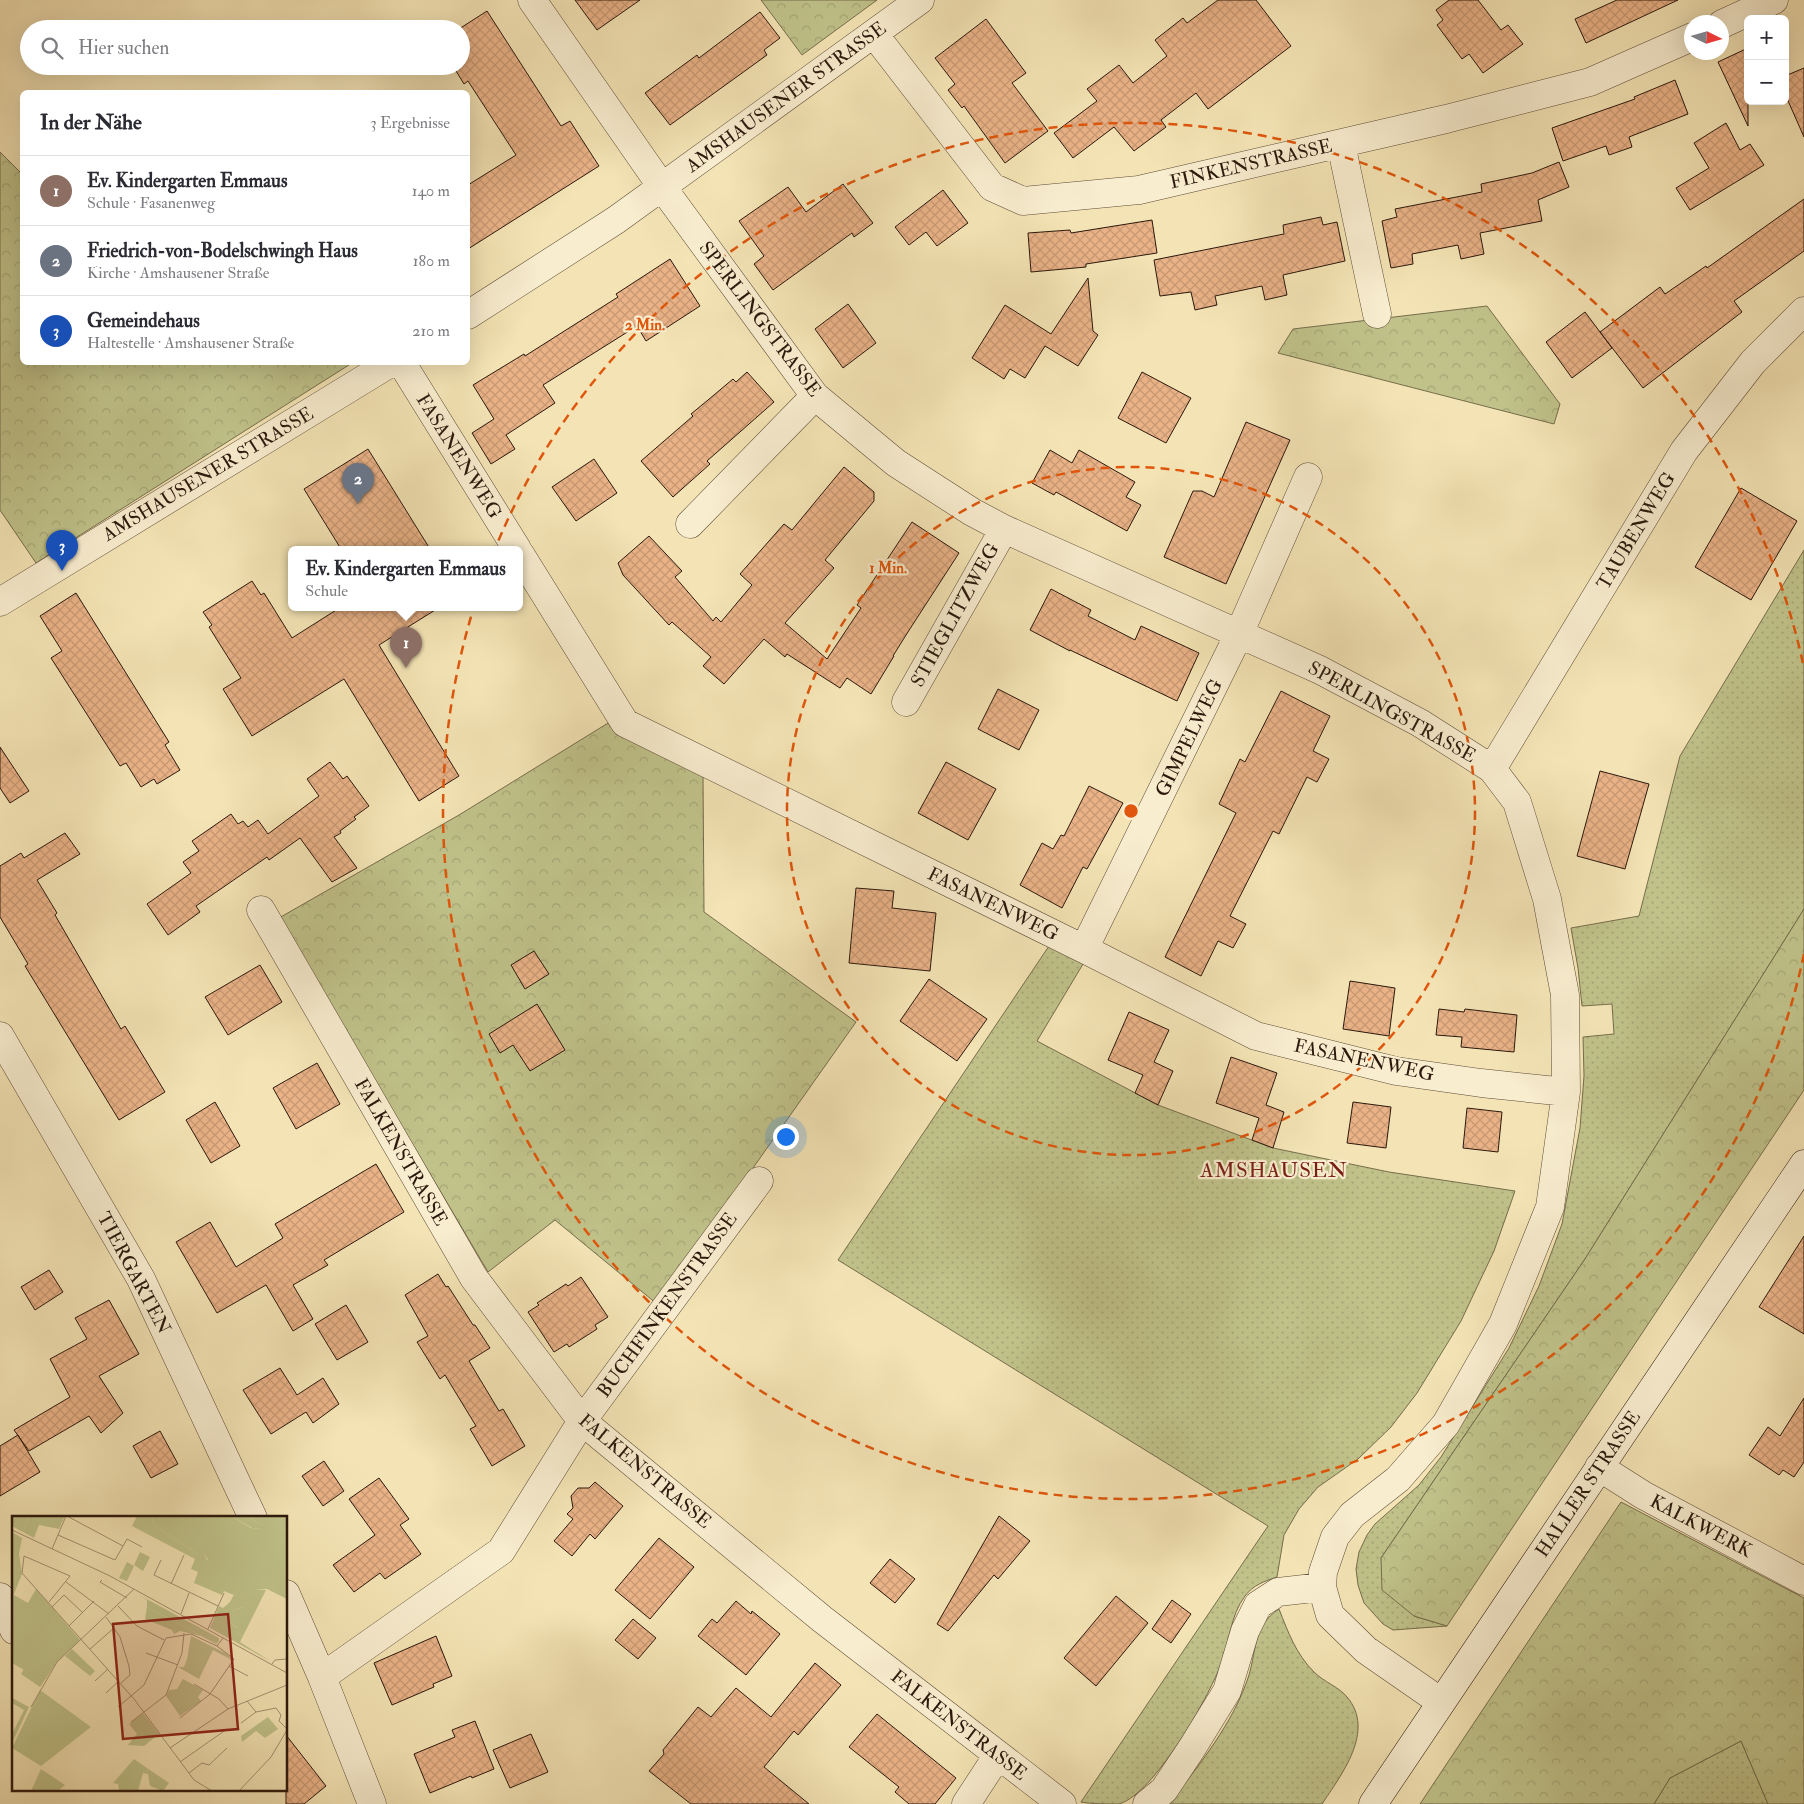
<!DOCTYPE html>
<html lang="de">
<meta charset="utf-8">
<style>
:root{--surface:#fff;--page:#f7f7f7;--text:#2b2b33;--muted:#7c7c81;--line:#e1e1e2;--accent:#8f2418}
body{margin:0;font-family:"IM FELL Double Pica",serif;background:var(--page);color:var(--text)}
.controls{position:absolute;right:15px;top:15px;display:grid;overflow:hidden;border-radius:8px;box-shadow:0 5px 20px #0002}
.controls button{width:45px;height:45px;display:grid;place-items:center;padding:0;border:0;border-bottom:1px solid var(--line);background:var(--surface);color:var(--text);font:25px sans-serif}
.compass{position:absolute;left:1684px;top:15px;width:45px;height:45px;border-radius:50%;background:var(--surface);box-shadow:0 5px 20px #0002;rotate:95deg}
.you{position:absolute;left:785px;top:1136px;width:18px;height:18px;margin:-12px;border:4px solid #fff;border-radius:50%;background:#1a73e8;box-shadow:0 0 0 8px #1a73e833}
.badge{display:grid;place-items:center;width:32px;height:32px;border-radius:50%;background:var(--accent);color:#fff;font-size:16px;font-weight:700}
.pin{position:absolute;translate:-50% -41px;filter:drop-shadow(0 1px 2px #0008)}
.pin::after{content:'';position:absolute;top:26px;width:18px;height:15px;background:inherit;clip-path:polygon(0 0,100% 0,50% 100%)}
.popup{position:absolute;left:288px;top:546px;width:235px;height:65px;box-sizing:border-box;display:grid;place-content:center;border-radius:8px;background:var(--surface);filter:drop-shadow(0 1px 4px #0005);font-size:16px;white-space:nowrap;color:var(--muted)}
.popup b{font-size:19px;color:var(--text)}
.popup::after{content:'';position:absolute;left:50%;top:100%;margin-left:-10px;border:10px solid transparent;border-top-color:var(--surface)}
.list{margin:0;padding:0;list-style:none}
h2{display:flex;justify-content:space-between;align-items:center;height:65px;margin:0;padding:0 20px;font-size:21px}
h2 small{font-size:16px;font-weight:400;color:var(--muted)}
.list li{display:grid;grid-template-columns:32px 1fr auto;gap:15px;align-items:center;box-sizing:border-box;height:70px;padding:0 20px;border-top:1px solid var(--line)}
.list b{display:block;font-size:19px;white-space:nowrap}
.list p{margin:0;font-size:16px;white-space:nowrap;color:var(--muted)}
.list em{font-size:16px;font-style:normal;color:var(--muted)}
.icon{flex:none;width:28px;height:28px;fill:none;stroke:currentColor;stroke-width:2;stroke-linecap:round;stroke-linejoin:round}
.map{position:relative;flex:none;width:1804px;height:1804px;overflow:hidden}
.search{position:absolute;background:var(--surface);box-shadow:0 5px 20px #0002;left:20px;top:20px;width:450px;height:55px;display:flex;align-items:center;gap:12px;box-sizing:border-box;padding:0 18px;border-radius:28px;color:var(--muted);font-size:19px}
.panel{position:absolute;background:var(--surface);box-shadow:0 5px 20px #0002;left:20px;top:90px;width:450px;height:275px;border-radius:8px}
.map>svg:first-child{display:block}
.grass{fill:url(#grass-dots);stroke:#766d4b}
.forest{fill:url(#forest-crowns);stroke:#766d4b}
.building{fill:url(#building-cross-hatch);stroke:#2b180c}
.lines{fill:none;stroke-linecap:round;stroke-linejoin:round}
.street-casing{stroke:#5d4b36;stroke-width:29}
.secondary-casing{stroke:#2b180c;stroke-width:29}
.street{stroke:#f8edcf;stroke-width:28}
.secondary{stroke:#f8edcf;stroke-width:28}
.ring{fill:none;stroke:#df560c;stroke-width:2.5;stroke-dasharray:9 6}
.labels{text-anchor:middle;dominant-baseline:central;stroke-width:4.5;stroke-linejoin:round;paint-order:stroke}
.street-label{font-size:19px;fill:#2b180c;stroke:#f8edcf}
.quarter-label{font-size:21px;letter-spacing:1px;fill:#7a1f14;stroke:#f8edcf}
.inset-road{fill:none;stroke:#a49271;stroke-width:1}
.view{fill:#8f2418;fill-opacity:0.15;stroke:#8f2418;stroke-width:2.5}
.inset-edge{fill:none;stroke:#2b180c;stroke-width:2.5}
.centre{fill:#df560c;stroke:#f8edcf;stroke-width:2.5}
.ring-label{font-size:15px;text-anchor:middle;font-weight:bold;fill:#df560c;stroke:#f8edcf;stroke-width:4.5;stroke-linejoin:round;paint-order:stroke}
</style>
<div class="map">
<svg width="1804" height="1804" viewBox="0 0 1804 1804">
<defs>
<pattern id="grass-dots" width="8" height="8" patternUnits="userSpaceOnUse" patternTransform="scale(1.25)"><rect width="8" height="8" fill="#c0c28a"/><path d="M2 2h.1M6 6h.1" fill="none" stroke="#a5a676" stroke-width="1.8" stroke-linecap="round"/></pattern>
<pattern id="forest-crowns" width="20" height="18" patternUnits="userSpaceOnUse" patternTransform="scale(1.25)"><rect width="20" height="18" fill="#c0c28a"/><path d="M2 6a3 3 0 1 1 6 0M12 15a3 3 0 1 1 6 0" fill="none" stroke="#a5a676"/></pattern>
<pattern id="building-cross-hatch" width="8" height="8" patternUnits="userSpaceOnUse" patternTransform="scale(1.25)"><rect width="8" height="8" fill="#e9b287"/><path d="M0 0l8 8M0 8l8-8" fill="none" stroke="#c89873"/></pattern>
</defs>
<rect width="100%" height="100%" fill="#f4e4b5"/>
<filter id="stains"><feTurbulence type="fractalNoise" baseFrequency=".004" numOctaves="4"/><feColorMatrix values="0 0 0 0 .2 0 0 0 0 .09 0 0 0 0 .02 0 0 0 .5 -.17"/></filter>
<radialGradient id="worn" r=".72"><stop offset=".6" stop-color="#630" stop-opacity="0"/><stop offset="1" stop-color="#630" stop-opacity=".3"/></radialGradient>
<path class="grass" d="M1804,550V909L1585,1259L1381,1558L1414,1616L1447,1626L1393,1630L1383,1624L1364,1603L1358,1585L1356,1569L1359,1552L1367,1535L1375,1524L1419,1485L1441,1457L1509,1348L1539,1286L1562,1224L1580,1128L1584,1076L1583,1037L1614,1034L1612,1004L1582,1006L1578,968L1571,928L1639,916L1680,756Z
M1049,946L1083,964L1037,1041L1158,1105L1273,1148L1389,1172L1515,1191L1494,1251L1461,1321L1417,1393L1391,1427L1358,1459L1318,1487L1299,1509L1284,1535L1277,1577C1265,1581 1253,1585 1245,1596C1230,1616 1230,1641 1221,1664C1209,1697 1154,1794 1119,1804C1111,1804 1090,1804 1081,1802L1268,1526L838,1260Z
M1279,1609C1288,1632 1296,1654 1314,1672C1324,1682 1339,1687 1347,1697C1376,1731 1341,1775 1322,1804H1168C1199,1766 1234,1722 1249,1675C1257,1648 1253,1626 1279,1609Z
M1741,1741L1768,1804H1654L1670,1778Z"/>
<path class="forest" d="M761,0H877L802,55Z
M0,152L22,174V362L352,363L36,563L0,510Z
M1487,306L1560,404L1554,424L1278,353L1293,329Z
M613,720L703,776L704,912L856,1022L657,1304L555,1220L488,1272L279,918L459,815Z
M1804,909V1090L1447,1626L1414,1616L1382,1590L1381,1558L1585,1259Z
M1621,1502L1804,1598V1804H1768L1741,1741L1670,1778L1654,1804H1420Z"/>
<path class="building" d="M575,0H640L597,30Z
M1218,0H1256L1291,46L1208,109L1196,93L1161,120L1166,127L1134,151L1114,127L1073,158L1054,133L1097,101L1087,89L1119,65L1133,83L1167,56L1155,40L1183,18L1187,23Z
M1449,0H1478L1501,30L1508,25L1523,44L1483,73L1469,54L1462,59L1437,25L1443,20L1436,10Z
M1617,0H1678L1586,43L1575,19Z
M487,11L561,126L570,121L599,166L468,249V185L516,155L468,81L464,84L453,66H461V29H459Z
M760,12L780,38L764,50L767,55L670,125L645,93L697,55L699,58Z
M986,19L1026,73L1012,83L1048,131L1005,163L964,106L962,108L948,90L955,84L935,58Z
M1748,48V126L1718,62Z
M1804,68V137L1785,94V76Z
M1675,80L1688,114L1629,137L1632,147L1609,155L1606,146L1563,161L1552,128L1635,99L1634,97Z
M1726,123L1740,150L1750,144L1764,165L1690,210L1676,188L1709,168L1694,143Z
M1559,162L1569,187L1538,200L1542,221L1480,233L1484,254L1461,259L1458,245L1412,254L1413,264L1391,268L1382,221L1397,217L1395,209L1482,192L1481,184L1532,173Z
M843,184L873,223L854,237L852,233L773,290L754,264L764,256L739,221L788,187L806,212Z
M943,190L968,223L937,246L926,232L909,245L895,227Z
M1804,199V251L1734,301L1742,312L1643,388L1600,332L1660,287L1665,294L1706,266L1707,268Z
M1321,217L1323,225L1337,222L1345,261L1283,275L1287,295L1265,300L1262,286L1215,296L1217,305L1195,310L1191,292L1160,296L1154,260L1284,234L1283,225Z
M1152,220L1157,253L1086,264V267L1031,272L1028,233L1070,230L1071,233Z
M670,259L700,306L646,341L637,326L543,385L555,403L506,435L515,449L491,464L472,433L494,419L473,385L524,354L525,356L618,297L616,294Z
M1088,278L1093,331L1098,335L1078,366L1045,346L1025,378L1010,369L1004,379L972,358L1005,305L1051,334Z
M848,304L876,343L843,368L815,329Z
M1585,312L1612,348L1572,378L1546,342Z
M747,372L774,402L707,461L710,464L673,497L641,461L693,416L691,414L708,400L733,379L736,382Z
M1142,372L1191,398L1166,443L1118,418Z
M1246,422L1290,440L1226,584L1164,557L1193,491H1202L1214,497Z
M368,449L430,549H341L304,489Z
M1050,450L1072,463L1079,450L1135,482L1126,497L1141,505L1127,531L1056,492L1054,495L1032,483Z
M594,459L617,493L576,521L552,487Z
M844,467L874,492V501L825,560L834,568L785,623L827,659L861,608L857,605L912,522L959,553L906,635L893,656H894L871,694L847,678L840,688L787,654L785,657L764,639L724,684L703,666L711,657L672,622L669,625L623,575L618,563L649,536L682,571L675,577L713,621L716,617L721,622L752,585L740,574L784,524L792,530Z
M1741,488L1797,521L1751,600L1695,567Z
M252,581L261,595L264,593L292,638L341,607H440L379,645L459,776L419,801L344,679L252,736L223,689L241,678L209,627L212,625L203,612Z
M1051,589L1091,610L1088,616L1135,640L1141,626L1199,653L1177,701L1070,650V651L1030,630Z
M76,593L169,742L165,745L180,770L157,784L154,779L141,787L126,763L120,766L51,658L62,651L40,616Z
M998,689L1039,710L1019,750L978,729Z
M1281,691L1330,716L1313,751L1329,759L1317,782L1307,777L1279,834L1273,831L1230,916L1246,924L1233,948L1218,941L1201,976L1165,957L1236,813L1219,804L1240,759L1245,762Z
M0,747L29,791L10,803L0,788Z
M330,762L343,779L347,776L369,806L354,817L356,819L340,831L341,833L334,837L357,868L332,882L300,838L269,860L267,857L196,906L200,912L168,935L147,904L191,873L183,862L199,851L192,841L231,814L238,824L243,821L248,827L258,820L268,834L319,796L307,779Z
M946,762L996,789L968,840L918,813Z
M1600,771L1649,784L1625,869L1577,856Z
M1089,786L1123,803L1087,869L1083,867L1062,908L1020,885L1042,843L1053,849L1061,835L1064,836Z
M65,833L80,854L37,880L57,913L55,915L121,1029L125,1026L165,1092L119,1120L25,966L28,964L0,917V866L21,853L24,858Z
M856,888L894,891L892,908L936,913L930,971L849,963Z
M534,951L549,974L525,989L511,965Z
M260,965L282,1002L228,1035L205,997Z
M929,979L987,1019L957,1061L900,1021Z
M1350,981L1395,988L1389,1036L1343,1029Z
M537,1004L565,1050L530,1071L513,1045L500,1053L489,1034Z
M1439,1009L1464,1012L1465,1009L1517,1015L1514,1052L1461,1047L1462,1037L1436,1035Z
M1129,1012L1169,1030L1154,1062L1173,1071L1158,1105L1135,1093L1143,1075L1108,1060Z
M1231,1057L1277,1073L1266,1105L1284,1112L1273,1148L1252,1140L1259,1118L1216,1103Z
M317,1063L340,1104L296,1129L273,1088Z
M215,1102L240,1146L211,1163L186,1120Z
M1353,1102L1391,1107L1386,1148L1347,1143Z
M1467,1108L1502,1112L1498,1152L1463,1148Z
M376,1164L404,1212L324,1260L328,1265L293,1285L313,1319L293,1331L266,1285L217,1313L176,1242L210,1222L236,1267L283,1238L275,1224Z
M1804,1236V1334L1759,1307Z
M49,1270L63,1292L35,1310L21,1287Z
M438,1274L446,1287L448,1286L473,1325H475L490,1348L469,1361L499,1411L503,1409L525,1446L492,1466L470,1429L476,1426L445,1375L440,1379L417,1342L428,1336L405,1295Z
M581,1277L608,1317L595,1325L597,1329L569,1347L567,1344L554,1352L528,1312L539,1305L537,1303L566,1284L568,1286Z
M109,1300L139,1354L99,1376L123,1413L101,1433L89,1416L29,1451L14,1430L70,1397L50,1359L87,1339L75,1318Z
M346,1305L368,1342L337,1360L315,1324Z
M280,1368L297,1395L323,1378L339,1404L313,1423L306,1412L271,1434L243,1390Z
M1804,1398V1462L1794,1477L1783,1470L1779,1475L1749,1455L1768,1427L1780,1436Z
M160,1431L178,1464L151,1478L133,1446Z
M18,1435L40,1472L0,1496V1446Z
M324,1461L344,1491L323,1506L302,1476Z
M379,1478L409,1519L400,1525L421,1554L385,1579L380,1573L354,1592L333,1565L375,1535L349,1499Z
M595,1482L623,1506L595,1539L590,1534L572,1556L554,1541L573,1519L567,1514L573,1508L571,1496L578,1488H589Z
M999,1516L1030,1541L998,1579L994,1575L948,1631L937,1624Z
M659,1538L694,1567L650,1619L615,1590Z
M890,1559L915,1579L895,1603L870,1583Z
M1116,1596L1148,1623L1096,1686L1064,1658Z
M1172,1600L1191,1614L1171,1643L1152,1629Z
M736,1601L751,1614L752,1611L780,1634L746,1675L698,1636L712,1619L717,1623Z
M633,1619L656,1638L638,1659L615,1640Z
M436,1636L452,1676L433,1684L434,1687L392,1705L374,1663Z
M815,1663L841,1685L798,1735L794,1731L764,1767L809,1804H691L649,1771L664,1754L663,1750L698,1707L711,1717L736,1688L771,1717Z
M877,1714L956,1778L935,1804H909L895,1792L899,1787L849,1747Z
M475,1721L494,1769L472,1778L471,1776L430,1793L414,1754L455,1737L452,1730Z
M531,1734L548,1772L510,1788L493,1750Z
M286,1735L326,1786L304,1804H286Z"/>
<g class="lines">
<g class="street-casing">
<path id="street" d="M532,0L662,187L815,396L896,463L972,512L1004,529L1320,670L1420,723L1492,769L1517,802L1547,899L1565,995L1566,1092L1550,1207L1503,1324L1446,1424L1398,1479L1352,1515L1335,1537L1323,1572L1322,1587L1330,1615L1366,1650L1441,1702
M1722,24L1774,0
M874,34L992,187L1023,201L1139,190L1446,119L1590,82L1692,37
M1341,144L1377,314
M468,315L616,220L920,0
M401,362L517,549
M690,524L815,396
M520,554L625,723L1084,949L1256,1036L1396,1071L1481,1083L1566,1092
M0,602L392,362
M906,702L1004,529
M1492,769L1684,451L1753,362L1804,311
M261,910L474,1278L582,1421L822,1619L1062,1804
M1084,949L1239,634L1308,477
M0,1036L141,1279L253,1518
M1599,1467L1643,1495L1804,1581
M286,1594L322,1677L372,1804
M0,1597L14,1630
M322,1677L501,1551L582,1421L759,1181
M966,1804L998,1755
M1147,1804L1164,1790L1192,1748L1227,1691L1245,1631L1258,1605L1278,1592L1322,1587"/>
</g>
<g class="secondary-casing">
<path id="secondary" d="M1373,1804L1804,1164"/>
</g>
<use href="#street" class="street"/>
<use href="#secondary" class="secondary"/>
</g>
<g class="ring">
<circle cx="1131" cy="811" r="344"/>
<path d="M1804 954A688 688 0 1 1 1804 668"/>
</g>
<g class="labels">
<g class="street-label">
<text transform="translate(786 97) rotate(-36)">AMSHAUSENER STRASSE</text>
<text transform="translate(1251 164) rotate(-13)">FINKENSTRASSE</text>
<text transform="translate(760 319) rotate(53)">SPERLINGSTRASSE</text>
<text transform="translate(459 456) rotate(58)">FASANENWEG</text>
<text transform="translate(208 474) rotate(-31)">AMSHAUSENER STRASSE</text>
<text transform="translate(1636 531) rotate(-59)">TAUBENWEG</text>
<text transform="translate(955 615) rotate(-61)">STIEGLITZWEG</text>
<text transform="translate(1392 712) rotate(29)">SPERLINGSTRASSE</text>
<text transform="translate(1189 738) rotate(-64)">GIMPELWEG</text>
<text transform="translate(993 904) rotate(26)">FASANENWEG</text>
<text transform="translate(1364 1060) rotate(12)">FASANENWEG</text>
<text transform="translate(401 1152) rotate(60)">FALKENSTRASSE</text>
<text transform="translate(134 1273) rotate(62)">TIERGARTEN</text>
<text transform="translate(667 1305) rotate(-54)">BUCHFINKENSTRASSE</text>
<text transform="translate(645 1471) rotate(40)">FALKENSTRASSE</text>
<text transform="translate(1588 1484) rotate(-56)">HALLER STRASSE</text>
<text transform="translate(1701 1526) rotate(28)">KALKWERK</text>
<text transform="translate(959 1725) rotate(38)">FALKENSTRASSE</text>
</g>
<g class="quarter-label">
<text x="1274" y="1170">AMSHAUSEN</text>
</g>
</g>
<g transform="translate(12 1516)">
<rect width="275" height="275" fill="#f4e4b5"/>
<path d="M0,0H17L11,16L0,10ZM125,0H141L140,8L186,38H192L195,44L230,65L222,79L212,75L210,79L182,67L186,56L179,53L183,43L120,10ZM220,0H235L249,9V13L240,12ZM256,0H275V16L256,4ZM128,36L138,41L131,55L122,49ZM243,73L254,74L231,120L225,118L226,112L212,103L224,93L232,91ZM135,91L203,127L207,122V125L204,128L189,120L168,115L162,118L160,114L133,103ZM45,97L68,124L45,146L28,171L9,158ZM179,120L215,138L220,144L201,134L187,163L166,151H172L175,143ZM28,174L79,211L29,250L0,232ZM0,182L17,191L0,227V218L12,194L0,187ZM135,252L157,267L151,275L138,270ZM29,253L53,269L46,275H19Z" fill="#c0c28a"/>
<path d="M17,0H53L47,13L27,9L22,22L11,16ZM141,0H220L239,12L248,13L249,9L235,0H256L257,4L275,16V83L255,73H244L232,91L224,93L213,103L227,113L225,118L231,120L228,126L258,145L198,112L207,90L211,92L218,86L229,65L198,47L192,38H186L140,8ZM0,16L10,22L7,38L10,58L0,83ZM115,46L122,50L115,65L107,62ZM127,79L207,122L206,124L203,127L135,91V84ZM60,133L83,155L78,160L53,140ZM171,163L191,174L186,181L189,185L168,200L154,180L157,174L165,173ZM131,197L147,218L132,230L116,229L125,218L117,208ZM256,201L266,213L253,222L244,215L230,226L229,220ZM122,243L135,252L136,258L131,257L126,275H107L106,268L101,267Z" fill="#c0c28a"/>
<path d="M24,73L45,97L12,154L0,147V83L2,79L16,87Z" fill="#c0c28a"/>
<path class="inset-road" d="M55,0L111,30M0,14L98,60L275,157M46,19L103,44L115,23L130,31M40,33L54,0M149,44L142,59L206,90M90,64L88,66L115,82M54,66L97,98M159,68L172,39M37,86L58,60L12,40L10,57L122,183L182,264L200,275M106,90L125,110L152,124M40,91L52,79L71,97M169,98L177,77M94,101L108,121L117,150L118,159L109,167M57,110L82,85M196,113L212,77M78,133L102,112M134,137L166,149M260,148L263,144L275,143M217,150L236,160M83,165L96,153M182,168L207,183L216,193M94,177L107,165M235,185L244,196L264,192L269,199L267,205L275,213M19,191L45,146L122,73M106,191L132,169L154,122L179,118L205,130L211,122M168,202L198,178L222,143L205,130M119,206L154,179L170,137L172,117M229,207L244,196M158,232L216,193L275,169M168,246L215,213M177,257L190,247L197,249L215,232M227,275L259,241L275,214"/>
<path class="view" d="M216,98L226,213L111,223L101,108Z"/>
<rect width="275" height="275" class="inset-edge"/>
</g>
<circle cx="1131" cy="811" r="8" class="centre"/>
<g class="ring-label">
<text x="645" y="330">2 Min.</text>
<text x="888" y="573">1 Min.</text>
</g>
<rect width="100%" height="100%" filter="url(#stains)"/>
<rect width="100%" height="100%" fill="url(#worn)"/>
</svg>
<div class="controls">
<button>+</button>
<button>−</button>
</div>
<svg class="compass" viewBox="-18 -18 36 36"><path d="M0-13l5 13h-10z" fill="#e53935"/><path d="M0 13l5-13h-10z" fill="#7c7c81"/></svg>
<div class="you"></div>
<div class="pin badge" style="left:406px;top:668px;background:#8d6e63">1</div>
<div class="popup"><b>Ev. Kindergarten Emmaus</b>Schule</div>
<div class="pin badge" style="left:358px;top:504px;background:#6b7280">2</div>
<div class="pin badge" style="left:62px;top:571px;background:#1a4fb4">3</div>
<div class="search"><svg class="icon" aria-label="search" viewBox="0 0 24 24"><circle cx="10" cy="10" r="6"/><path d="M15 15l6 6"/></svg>Hier suchen</div>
<section class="panel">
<h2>In der Nähe<small>3 Ergebnisse</small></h2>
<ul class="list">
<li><span class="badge" style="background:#8d6e63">1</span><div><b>Ev. Kindergarten Emmaus</b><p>Schule · Fasanenweg</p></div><em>140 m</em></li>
<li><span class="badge" style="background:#6b7280">2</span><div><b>Friedrich-von-Bodelschwingh Haus</b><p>Kirche · Amshausener Straße</p></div><em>180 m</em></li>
<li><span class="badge" style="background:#1a4fb4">3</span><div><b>Gemeindehaus</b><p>Haltestelle · Amshausener Straße</p></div><em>210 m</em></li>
</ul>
</section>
</div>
